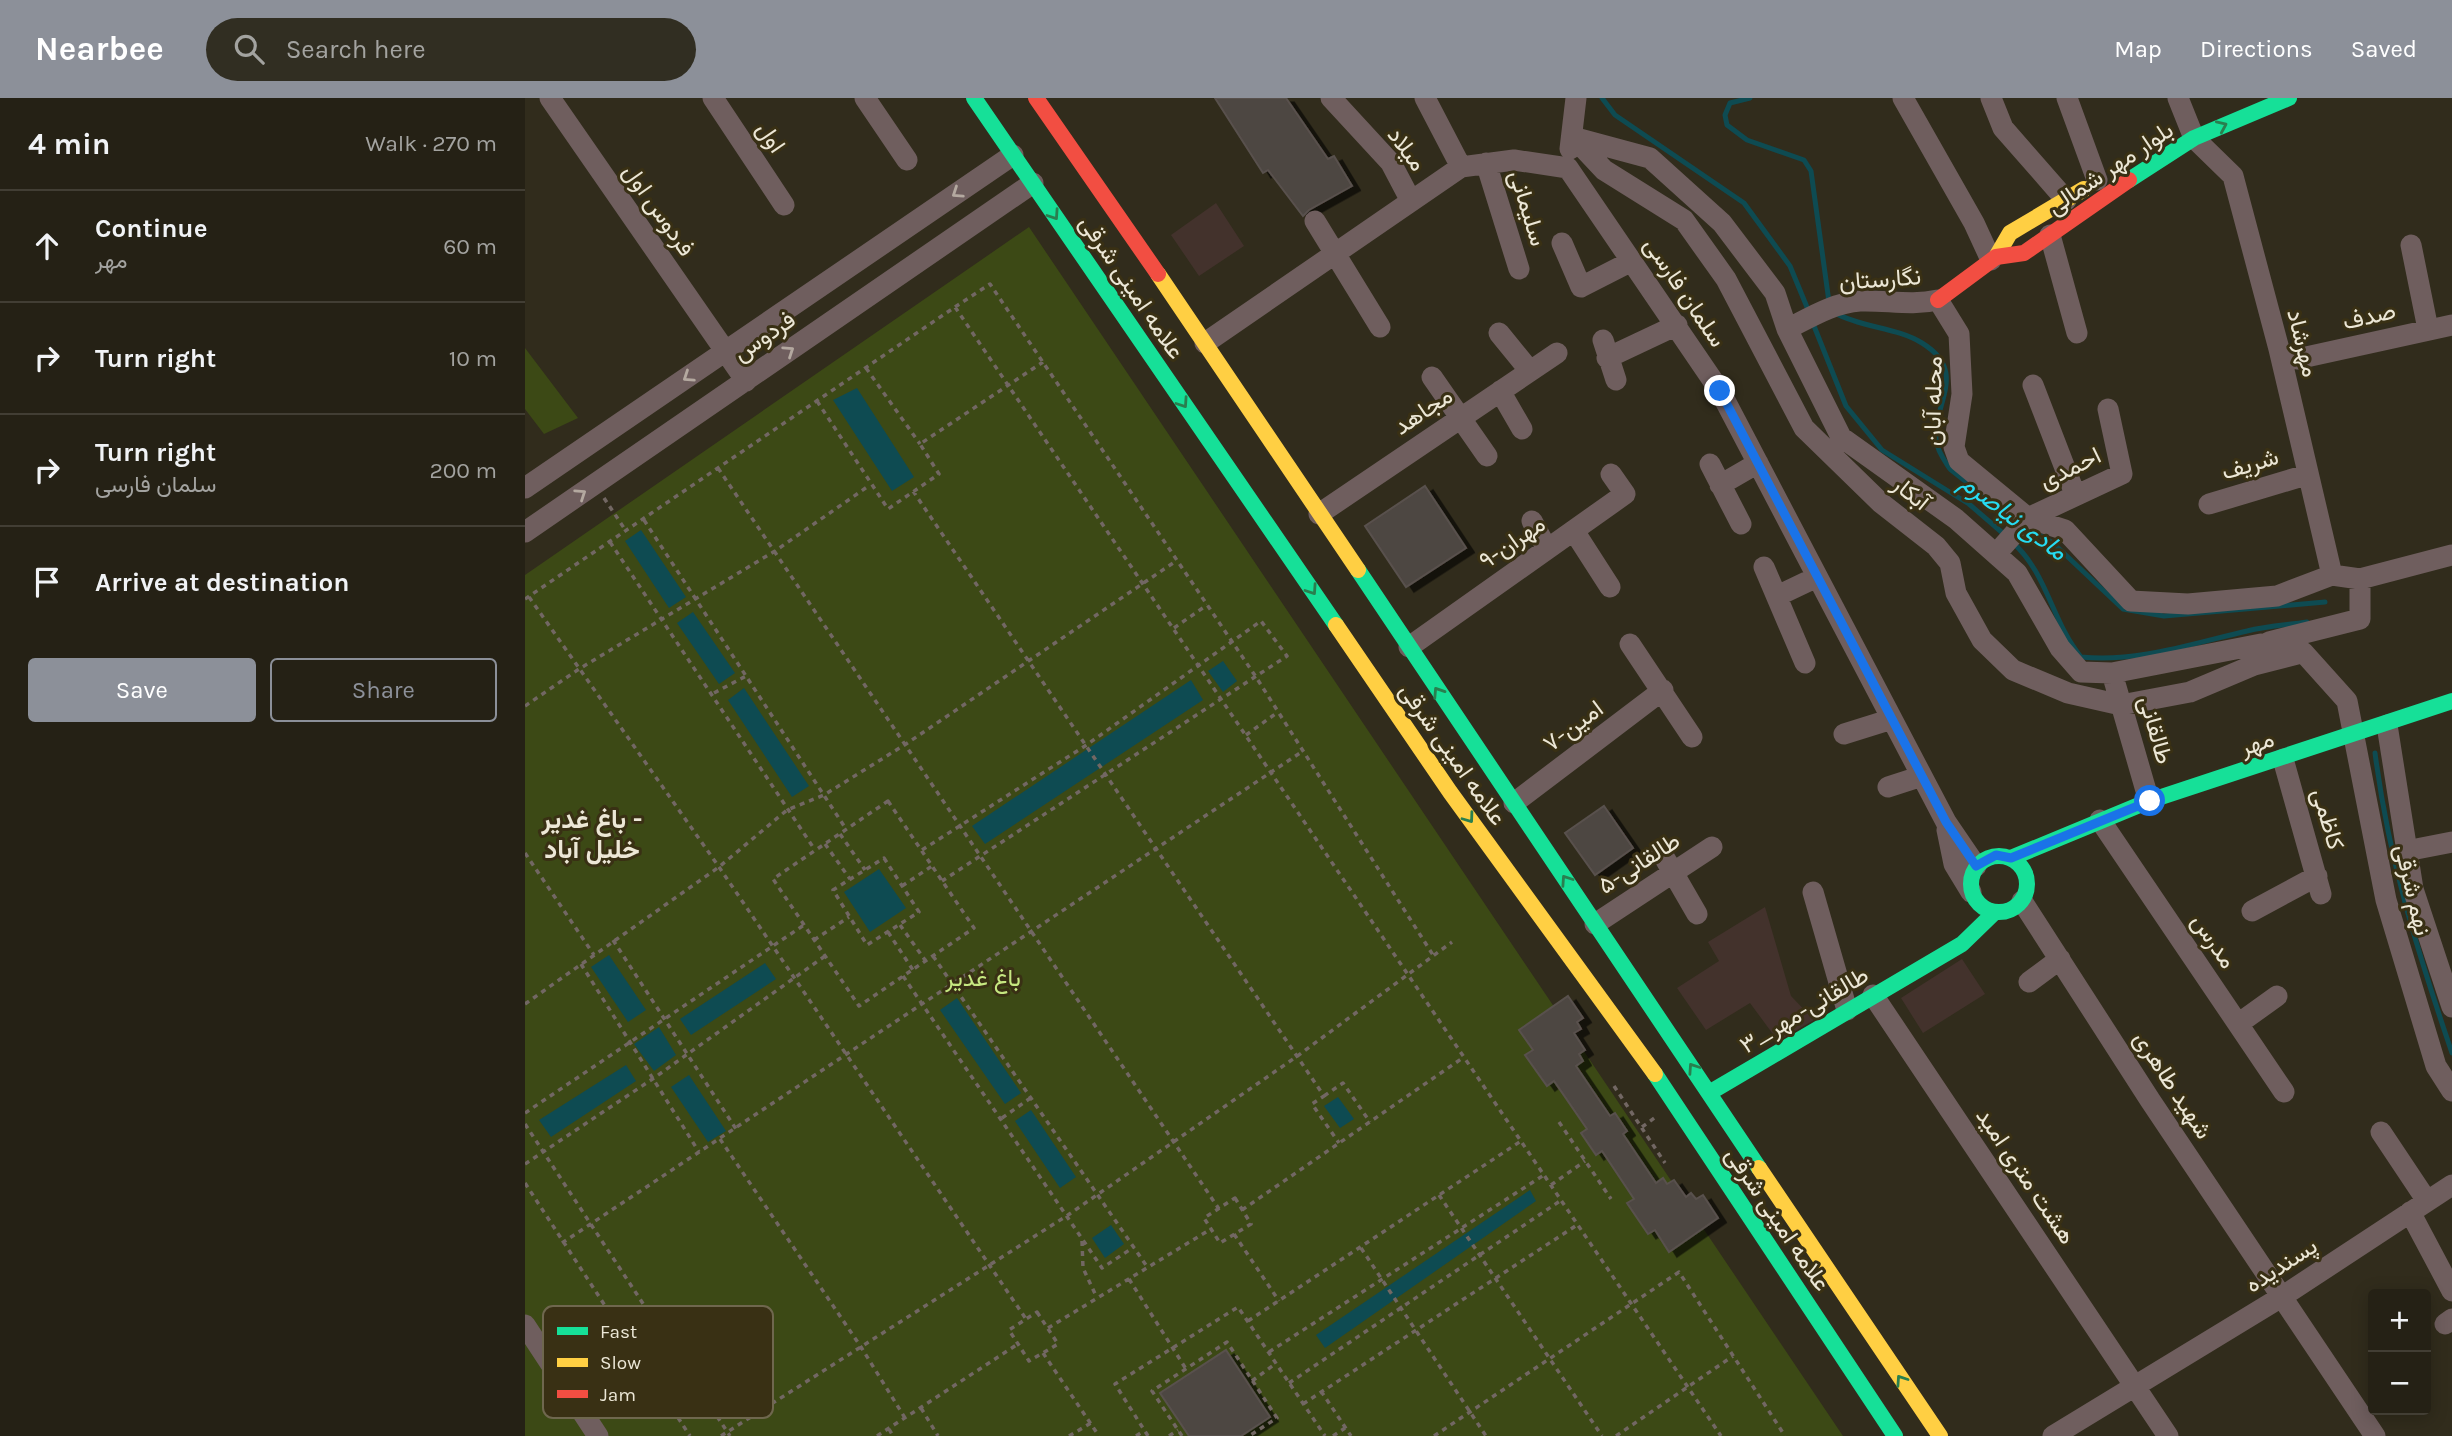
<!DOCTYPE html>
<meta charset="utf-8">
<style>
:root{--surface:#252115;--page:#312e22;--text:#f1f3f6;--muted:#a3a3a0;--line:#423e34;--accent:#8c9099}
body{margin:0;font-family:Karla,Vazirmatn,sans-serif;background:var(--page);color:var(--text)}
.controls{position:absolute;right:21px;bottom:21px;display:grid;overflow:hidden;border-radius:7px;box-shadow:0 4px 18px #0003}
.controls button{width:63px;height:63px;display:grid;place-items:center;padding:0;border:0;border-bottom:2px solid var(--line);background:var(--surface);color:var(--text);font:35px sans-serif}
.stop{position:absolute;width:21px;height:21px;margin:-16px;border:5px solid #1a73e8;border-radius:50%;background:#fff}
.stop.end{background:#1a73e8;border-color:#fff;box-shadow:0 2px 7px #0008}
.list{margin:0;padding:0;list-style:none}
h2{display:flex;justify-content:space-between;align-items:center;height:91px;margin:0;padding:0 28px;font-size:30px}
h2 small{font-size:23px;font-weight:400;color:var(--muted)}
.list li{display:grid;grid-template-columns:46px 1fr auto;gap:21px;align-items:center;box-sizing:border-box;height:112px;padding:0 28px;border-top:2px solid var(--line)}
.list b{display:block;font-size:26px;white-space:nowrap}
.list p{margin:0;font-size:23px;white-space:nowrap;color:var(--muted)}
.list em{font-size:23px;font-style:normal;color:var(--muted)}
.actions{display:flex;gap:14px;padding:21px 28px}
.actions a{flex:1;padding:16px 0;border:2px solid var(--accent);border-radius:7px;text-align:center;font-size:24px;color:var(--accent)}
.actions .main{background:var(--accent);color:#fff}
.icon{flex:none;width:38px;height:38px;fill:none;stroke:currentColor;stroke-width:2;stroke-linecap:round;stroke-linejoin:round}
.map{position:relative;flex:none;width:1927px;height:1338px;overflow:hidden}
header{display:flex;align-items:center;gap:42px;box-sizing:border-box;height:98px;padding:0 35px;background:var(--accent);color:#fff}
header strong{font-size:33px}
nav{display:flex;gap:38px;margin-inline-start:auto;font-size:24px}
.search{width:490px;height:63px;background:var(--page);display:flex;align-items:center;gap:18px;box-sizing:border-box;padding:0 24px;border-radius:38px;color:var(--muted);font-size:26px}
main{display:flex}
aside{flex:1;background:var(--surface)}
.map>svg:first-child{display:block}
.education{fill:#43322c}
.green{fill:#3c4915}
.water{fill:#0e4b52}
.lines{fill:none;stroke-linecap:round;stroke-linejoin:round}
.stream{stroke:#0e4b52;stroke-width:5}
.building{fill:#4e4642;stroke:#59514d;stroke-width:2;filter:url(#shadow)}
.path{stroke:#726763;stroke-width:3.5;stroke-dasharray:5 5;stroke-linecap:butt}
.street{stroke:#6f5e5e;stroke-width:21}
.fast{stroke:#16e098;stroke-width:16}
.slow{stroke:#ffcf43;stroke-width:16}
.jam{stroke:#f24e42;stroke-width:16}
.oneway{stroke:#297f4f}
.oneway2{stroke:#b4a9a0}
.route{stroke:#1a73e8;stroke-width:9}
.labels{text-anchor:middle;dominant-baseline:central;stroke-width:6;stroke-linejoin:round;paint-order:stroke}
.street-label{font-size:24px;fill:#ece7d6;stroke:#393014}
.park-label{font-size:24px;fill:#c6e881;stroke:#393014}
.water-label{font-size:26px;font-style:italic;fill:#26dcf2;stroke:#393014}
.neighbourhood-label{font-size:26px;font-weight:bold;fill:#ece7d6;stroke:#393014}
.key{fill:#393014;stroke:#6f674e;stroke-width:2}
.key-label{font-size:19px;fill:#ece7d6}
</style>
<header>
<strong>Nearbee</strong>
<div class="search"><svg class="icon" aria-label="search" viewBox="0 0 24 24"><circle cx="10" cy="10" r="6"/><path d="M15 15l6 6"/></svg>Search here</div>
<nav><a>Map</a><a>Directions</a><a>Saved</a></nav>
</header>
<main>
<aside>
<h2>4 min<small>Walk · 270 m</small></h2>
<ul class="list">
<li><svg class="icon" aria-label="ahead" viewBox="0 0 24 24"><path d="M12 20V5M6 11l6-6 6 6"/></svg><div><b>Continue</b><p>مهر</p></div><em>60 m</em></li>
<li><svg class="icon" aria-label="right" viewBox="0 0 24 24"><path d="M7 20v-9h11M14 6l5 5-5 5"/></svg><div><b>Turn right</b></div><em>10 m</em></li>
<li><svg class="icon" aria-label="right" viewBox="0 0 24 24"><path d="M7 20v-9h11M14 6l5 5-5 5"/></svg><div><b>Turn right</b><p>سلمان فارسی</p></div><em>200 m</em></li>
<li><svg class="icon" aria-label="arrive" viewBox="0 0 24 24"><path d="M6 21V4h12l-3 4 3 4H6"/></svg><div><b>Arrive at destination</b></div></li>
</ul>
<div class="actions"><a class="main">Save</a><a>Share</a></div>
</aside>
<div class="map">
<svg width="1927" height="1338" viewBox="0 0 1927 1338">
<defs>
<filter id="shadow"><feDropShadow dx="8" dy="4.5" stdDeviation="0" flood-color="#0009"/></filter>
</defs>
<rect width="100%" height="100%" fill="#312c1c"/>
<path class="education" d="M691,105L719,148L674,178L646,137Z
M1240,809L1266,898L1289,922L1253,943L1225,905L1181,932L1152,890L1194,863L1183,844Z
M1437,861L1460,896L1398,935L1376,900Z"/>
<path class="green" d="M504,129L1318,1338H73L0,1227V477Z
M0,250L53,320L19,336L0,311Z
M0,1234L68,1338H0Z"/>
<path class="water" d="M332,290L389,379L367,393L308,302Z
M116,432L161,499L144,510L100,443Z
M168,514L210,575L194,586L152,525Z
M698,563L712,583L698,594L683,573Z
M666,582L678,602L460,746L447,728Z
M219,590L284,688L267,699L203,602Z
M354,771L381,810L345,834L319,794Z
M84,857L121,912L103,924L66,869Z
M240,865L251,881L166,937L155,921Z
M432,900L496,995L480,1006L415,912Z
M134,929L151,957L129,973L109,946Z
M101,967L111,983L26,1039L14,1022Z
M164,977L201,1033L183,1044L146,989Z
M813,999L829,1021L815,1030L799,1008Z
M506,1012L551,1079L535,1090L490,1023Z
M1005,1092L1011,1103L800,1250L791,1237Z
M586,1127L599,1146L580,1160L567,1140Z"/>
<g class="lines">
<path class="stream" d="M1077,0L1090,17L1219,105L1265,168L1284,214
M1225,0L1205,5L1200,17L1202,27L1222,42L1279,62L1286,73L1304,204
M1310,215C1337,230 1371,229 1397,245C1444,274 1408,305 1411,342C1412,353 1420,363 1425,371L1493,425
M1287,223L1321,308L1357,352L1444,406L1480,437
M1502,430L1528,445L1598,511L1639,518L1800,504
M1487,444C1522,474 1527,524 1556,559C1612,565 1669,545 1722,533C1742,528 1762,527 1782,524
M1850,655C1864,763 1892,852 1927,955"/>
</g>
<path class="building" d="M690,0H761L803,61L809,58L827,88L784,112L778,118L743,72L738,75Z
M900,388L941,450L881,489L840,428Z
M1079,708L1108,750L1070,777L1040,735Z
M1043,898L1058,920L1052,924L1056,931L1049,935L1060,952L1054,956L1058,963L1051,968L1085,1018L1090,1015L1102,1033L1098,1036L1131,1085L1138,1080L1142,1086L1149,1082L1161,1099L1166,1095L1171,1101L1178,1097L1193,1120L1144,1154L1130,1132L1123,1136L1102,1105L1109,1101L1077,1053L1071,1057L1056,1035L1062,1031L1029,983L1022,988L1000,957L1008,952L994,932Z
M701,1252L745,1319L716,1338H664L635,1295Z"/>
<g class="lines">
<path class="path" d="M430,209L465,186L731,579L908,857
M341,270L395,346
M292,303L363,411L414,376L395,346L518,264
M193,370L694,1111
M388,393L799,998L787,1006L814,1045
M79,400L101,433
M119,422L321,731
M85,444L290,752
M4,499L194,769L501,1221
M0,501L430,209L1196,1338
M649,530L682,507
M189,595L221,578
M0,608L54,571L250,453L345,387
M721,637L753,614
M363,703L449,830L334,908L248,781Z
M315,736L340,772
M300,746L325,781
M397,752L560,648L736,523L762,558L417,783
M0,755L69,857
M359,760L394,814L342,847L308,792Z
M377,788L407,768
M375,827L400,862
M363,834L388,872
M88,842L211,1031
M289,842L324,819
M408,858L623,1170
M56,866L174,1054
M378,878L577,1170L609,1149
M0,906L194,769L262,712L299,697L381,646L651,463
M1089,988L1140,1065
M799,998L818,985L845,1024
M0,1015L279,827
M477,1020L507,999
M1034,1024L1086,1101
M0,1026L205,1338
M1117,1029L1132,1018
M195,1041L336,1249L380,1320
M0,1066L129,980L300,858
M0,1085L165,1338
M1026,1087L1060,1063
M914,1097L1077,1338
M710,1100L726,1126L695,1145L679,1120Z
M717,1112L939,959
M709,1136L754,1203
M557,1143L558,1170L572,1200
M37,1145L778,653
M836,1150L961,1338
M604,1181L661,1271
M512,1214L533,1246L504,1263L484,1232Z
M723,1223L996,1043
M523,1230L686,1131
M744,1254L1019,1077
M518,1255L574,1338
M727,1283L750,1266
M764,1285L1035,1103
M796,1293L826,1338
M778,1306L1052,1127
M396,1310L413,1338
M364,1331L368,1338
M196,1338L543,1117L771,959L927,844
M352,1338L493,1246
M544,1338L566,1325
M611,1338L619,1333
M623,1338L590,1286L713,1209L800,1338
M644,1338L653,1332
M657,1338L627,1293L702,1244L752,1320L724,1338
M808,1338L820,1330
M909,1338L1154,1174L1260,1338
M1091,1338L1208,1258"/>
<path class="street" d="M25,0L221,283
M188,0L259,107
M340,0L382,62
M806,0L866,65L886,103
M900,0L936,69
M1378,0L1449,125L1466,162
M1466,0L1478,30L1541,102
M1542,0L1572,82
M1653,0L1669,40L1708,78L1754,251L1807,477
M1047,39L1125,60L1197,125L1250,195L1262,231L1316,339L1431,421L1492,475L1535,550L1556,574L1587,575L1736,546L1778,554L1822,603L1861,802L1911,968L1927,993
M1049,40L1079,72L1159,122L1201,181L1279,330L1356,405L1411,448L1425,465L1431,495L1457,542L1488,572L1543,595L1596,607L1665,594L1729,567L1772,556
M1045,51L1051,0
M961,65L994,171
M790,123L855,229
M1525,137L1552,235
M1037,145L1056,189L1107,163
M1886,147L1903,231
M1262,231C1286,219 1308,205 1335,203C1362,202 1386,208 1413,202L1434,236L1437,296L1429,349L1434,363L1503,420L1540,432L1606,503L1663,506L1752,498L1807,477L1835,481L1927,457
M974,235L1005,273
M1078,242L1091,282
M680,245L936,69L989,62L1043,70L1195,293L1421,724L1451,768
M1082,260L1152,227
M1772,261L1927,227
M907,279L962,358
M1508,287L1550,396
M975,293L997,331
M1185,366L1216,426
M1195,387L1233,365
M0,390L488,57
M1684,406L1781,377
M794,416L1032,255
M1007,423L1022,451
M1049,433L1085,489
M0,434L508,85
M1471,456L1503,420L1597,376L1583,311
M1239,469L1280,565
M1252,498L1292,479
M1744,544L1835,521V481
M1105,546L1167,639
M884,549L1100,396L1086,376
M1587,575L1624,703
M1862,627L1888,791L1927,909
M1319,636L1367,621
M1758,661L1796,796
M1363,689L1397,678
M989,705L1138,592
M1575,722L1759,994
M1422,732L1429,766L1446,794
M1135,752L1172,816
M1881,753L1927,744
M1288,794L1322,912
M1497,803L1625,1002L1850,1338
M1727,813L1792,778
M1070,826L1187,749
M1504,884L1535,861
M1348,897L1643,1338
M1713,926L1752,898
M1856,1034L1902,1103
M1885,1114L1927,1193
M1920,1226L1927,1221
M0,1227L73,1338
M1528,1338L1758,1198L1927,1087"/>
<path class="fast" d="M449,0L811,527
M1604,82L1669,40L1764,0
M833,472L1234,1070
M1446 786a28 28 0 1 1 56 0a28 28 0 1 1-56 0Z
M1486,760L1624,703L1927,603
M1130,976L1370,1338
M1184,995L1437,846L1470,814"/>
<path class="slow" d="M1471,159L1485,135L1559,91
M633,176L833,472
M811,527L925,694L1130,976
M1234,1070L1415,1338"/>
<path class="jam" d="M511,0L633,176
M1413,202L1471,159L1499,155L1604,82"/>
</g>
<defs><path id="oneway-chevron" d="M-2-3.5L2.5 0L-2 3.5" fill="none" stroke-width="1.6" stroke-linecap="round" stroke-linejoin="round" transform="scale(1.75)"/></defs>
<g class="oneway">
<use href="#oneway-chevron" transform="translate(1697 28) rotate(-24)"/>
<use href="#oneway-chevron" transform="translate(529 117) rotate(56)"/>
<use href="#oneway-chevron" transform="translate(658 305) rotate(56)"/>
<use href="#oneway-chevron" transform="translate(787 492) rotate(56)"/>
<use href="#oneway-chevron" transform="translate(913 594) rotate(-123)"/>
<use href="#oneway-chevron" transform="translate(944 720) rotate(54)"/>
<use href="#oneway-chevron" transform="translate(1041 782) rotate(-124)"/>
<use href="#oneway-chevron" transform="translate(1168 970) rotate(-124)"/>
<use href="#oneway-chevron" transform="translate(1376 1282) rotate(-124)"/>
</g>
<g class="oneway2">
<use href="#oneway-chevron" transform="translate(432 95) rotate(146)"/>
<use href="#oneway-chevron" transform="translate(264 253) rotate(-34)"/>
<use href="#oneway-chevron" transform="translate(163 279) rotate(146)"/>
<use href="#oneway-chevron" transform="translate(56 396) rotate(-34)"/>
</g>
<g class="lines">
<path class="route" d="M1195,293L1421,724L1451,768L1471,757L1486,760L1625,703"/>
</g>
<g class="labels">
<g class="street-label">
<text transform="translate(246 39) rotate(56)">اول</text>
<text transform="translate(882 51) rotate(54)">میلاد</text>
<text transform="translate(1585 70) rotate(-34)">بلوار مهر شمالی</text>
<text transform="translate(1003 110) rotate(73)">سلیمانی</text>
<text transform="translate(134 112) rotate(55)">فردوس اول</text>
<text transform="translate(1355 181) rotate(-4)">نگارستان</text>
<text transform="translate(607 189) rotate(56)">علامه امینی شرقی</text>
<text transform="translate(1160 194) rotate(56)">سلمان فارسی</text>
<text transform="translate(1844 218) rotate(-13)">صدف</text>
<text transform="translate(239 238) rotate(-34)">فردوس</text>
<text transform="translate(1778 245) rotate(76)">مهرشاد</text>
<text transform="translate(1408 303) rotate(-89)">محله آبان</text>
<text transform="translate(898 313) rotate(-34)">مجاهد</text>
<text transform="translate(1725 366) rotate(-17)">شریف</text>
<text transform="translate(1545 370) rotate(-26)">احمدی</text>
<text transform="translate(1386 395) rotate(39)">آبکار</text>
<text transform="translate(987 444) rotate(-35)">۹-مهران</text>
<text transform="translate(1048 628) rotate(-37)">۷-امین</text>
<text transform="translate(1631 632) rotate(74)">طالقانی</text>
<text transform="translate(1732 645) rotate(-18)">مهر</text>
<text transform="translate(928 656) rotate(55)">علامه امینی شرقی</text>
<text transform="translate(1803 721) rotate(74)">کاظمی</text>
<text transform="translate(1114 765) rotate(-33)">۵-طالقانی</text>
<text transform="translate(1888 792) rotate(77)">نهم شرقی</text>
<text transform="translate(1689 843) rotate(56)">مدرس</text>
<text transform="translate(1279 912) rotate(-31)">۳_طالقانی-مهر</text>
<text transform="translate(1648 987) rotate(57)">شهید طاهری</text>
<text transform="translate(1501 1078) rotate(56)">هشت متری امید</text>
<text transform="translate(1253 1121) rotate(56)">علامه امینی شرقی</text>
<text transform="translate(1756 1167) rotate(-33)">پسندیده</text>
</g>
<g class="park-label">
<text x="458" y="880">باغ غدیر</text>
</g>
<g class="water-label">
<text transform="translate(1489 419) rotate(37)">مادی نیاصرم</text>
</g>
<g class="neighbourhood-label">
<text x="67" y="721">باغ غدیر -<tspan x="67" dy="30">خلیل آباد</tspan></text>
</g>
</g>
<rect x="18" y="1208" width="230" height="112" rx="10" class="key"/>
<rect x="32" y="1229" width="31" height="8" fill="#16e098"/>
<rect x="32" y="1260" width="31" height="9" fill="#ffcf43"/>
<rect x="32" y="1292" width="31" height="8" fill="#f24e42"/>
<g class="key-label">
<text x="75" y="1240">Fast</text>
<text x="75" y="1271">Slow</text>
<text x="75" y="1303">Jam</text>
</g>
</svg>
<div class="controls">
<button>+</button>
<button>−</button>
</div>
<div class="stop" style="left:1625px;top:703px"></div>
<div class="stop end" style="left:1195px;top:293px"></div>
</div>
</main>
